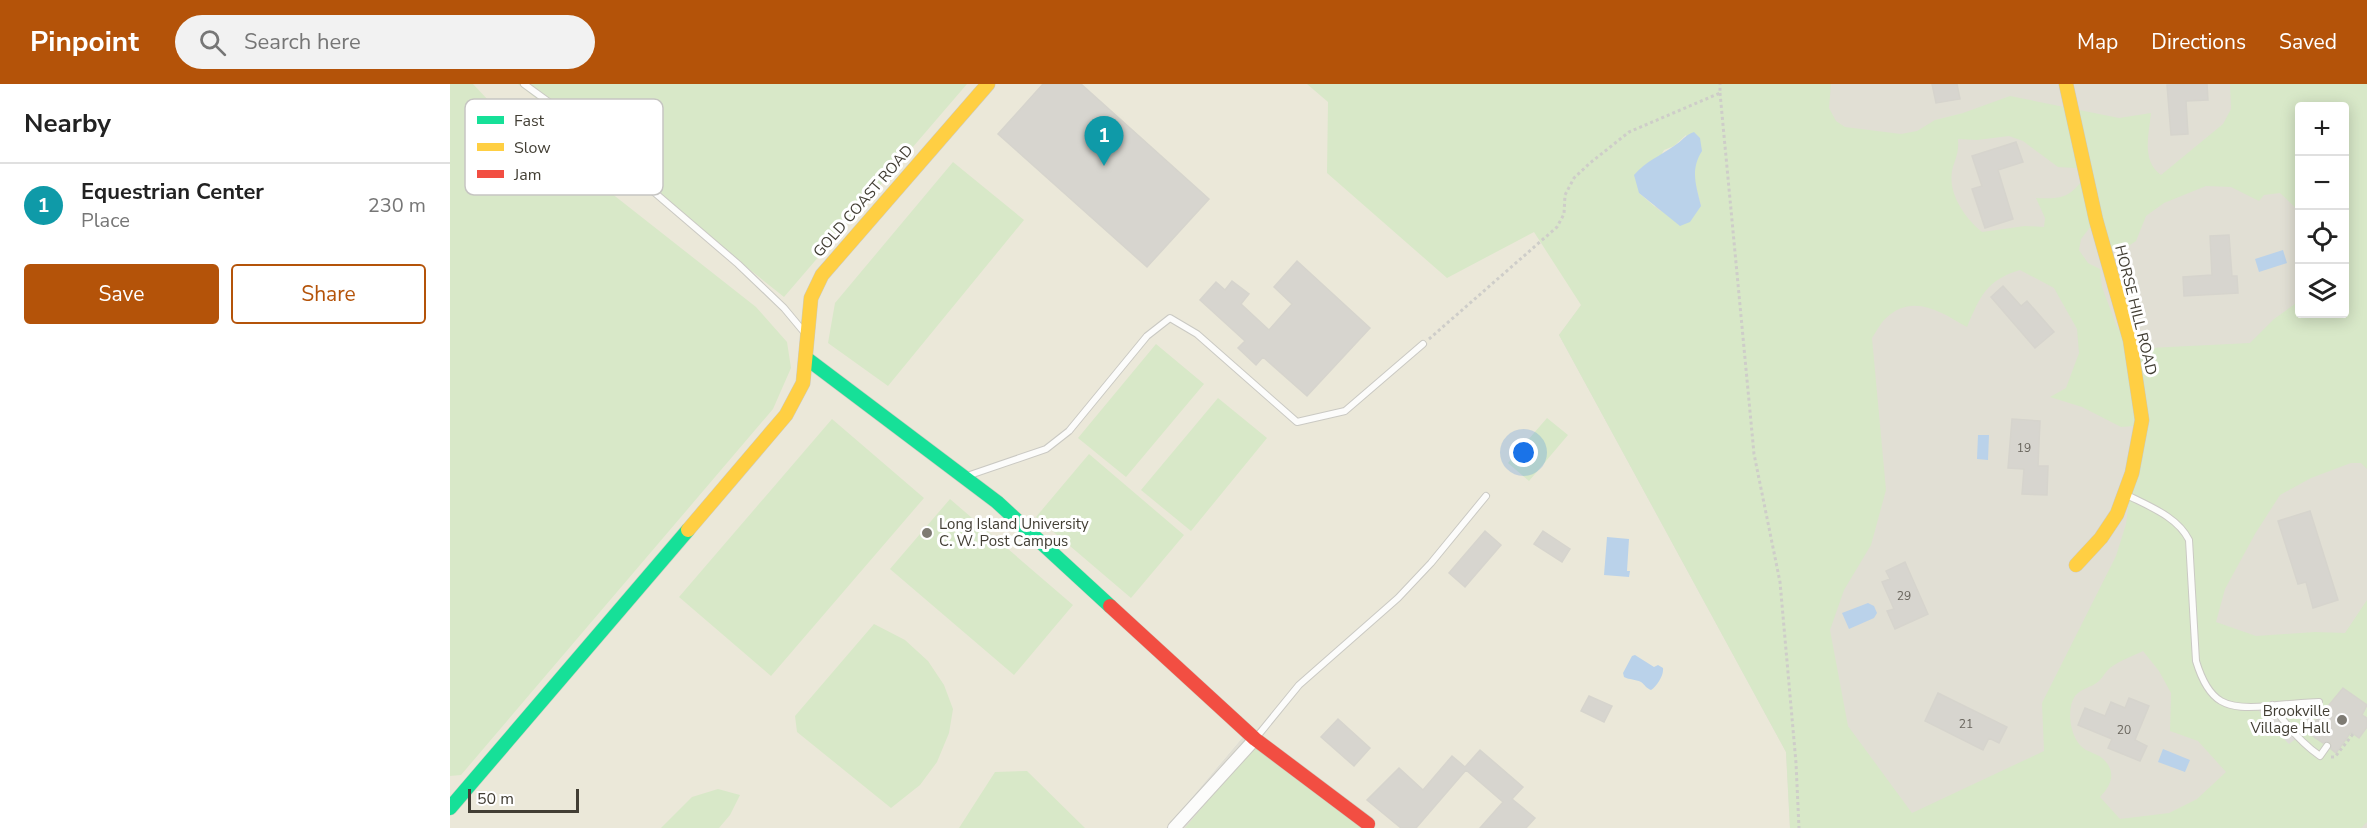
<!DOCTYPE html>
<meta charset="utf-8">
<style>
:root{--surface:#fff;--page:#f2f2f2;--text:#222;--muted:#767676;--line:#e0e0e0;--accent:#b45309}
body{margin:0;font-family:"Nunito Sans",sans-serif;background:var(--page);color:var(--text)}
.controls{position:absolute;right:18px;top:18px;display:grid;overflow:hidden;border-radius:6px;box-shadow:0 3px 15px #0003}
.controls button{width:54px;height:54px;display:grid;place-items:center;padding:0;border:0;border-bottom:2px solid var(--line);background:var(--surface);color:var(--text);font:30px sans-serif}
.scale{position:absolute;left:18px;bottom:15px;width:111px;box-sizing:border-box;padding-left:6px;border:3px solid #423e34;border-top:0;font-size:16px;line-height:21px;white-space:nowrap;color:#423e34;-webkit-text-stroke:4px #fff;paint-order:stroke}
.you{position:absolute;left:1074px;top:369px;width:21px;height:21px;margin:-15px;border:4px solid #fff;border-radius:50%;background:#1a73e8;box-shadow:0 0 0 9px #1a73e833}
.badge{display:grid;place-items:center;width:39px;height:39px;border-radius:50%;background:var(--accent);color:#fff;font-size:20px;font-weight:700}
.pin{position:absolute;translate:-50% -50px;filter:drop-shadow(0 2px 3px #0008)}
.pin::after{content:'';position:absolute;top:32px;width:21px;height:18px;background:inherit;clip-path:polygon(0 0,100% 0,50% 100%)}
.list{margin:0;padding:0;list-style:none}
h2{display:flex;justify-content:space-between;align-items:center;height:78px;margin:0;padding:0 24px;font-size:26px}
h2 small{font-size:20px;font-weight:400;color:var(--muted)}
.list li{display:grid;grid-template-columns:39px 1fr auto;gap:18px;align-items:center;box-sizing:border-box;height:84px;padding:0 24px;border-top:2px solid var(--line)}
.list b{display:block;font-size:22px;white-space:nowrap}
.list p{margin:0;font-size:20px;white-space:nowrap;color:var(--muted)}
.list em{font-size:20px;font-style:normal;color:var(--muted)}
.actions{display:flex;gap:12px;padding:18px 24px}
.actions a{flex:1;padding:14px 0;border:2px solid var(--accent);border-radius:6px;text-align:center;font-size:21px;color:var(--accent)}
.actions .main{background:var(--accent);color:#fff}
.icon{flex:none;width:33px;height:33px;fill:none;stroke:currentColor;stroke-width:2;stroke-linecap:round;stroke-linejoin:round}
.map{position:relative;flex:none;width:1917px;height:744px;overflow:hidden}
header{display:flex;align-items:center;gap:36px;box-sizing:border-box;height:84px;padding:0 30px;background:var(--accent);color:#fff}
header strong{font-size:28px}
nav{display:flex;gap:33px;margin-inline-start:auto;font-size:21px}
.search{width:420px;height:54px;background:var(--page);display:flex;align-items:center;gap:15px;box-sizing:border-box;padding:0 21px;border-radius:33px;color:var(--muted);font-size:22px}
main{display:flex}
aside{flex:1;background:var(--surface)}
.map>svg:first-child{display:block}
.residential{fill:#e1dfd4;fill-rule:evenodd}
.education{fill:#ebe8d9}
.green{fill:#d8e8c8;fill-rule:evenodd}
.parking{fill:#dddcd7}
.water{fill:#bad2ea}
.building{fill:#d7d5cf;stroke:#d6d4cd;stroke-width:1.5}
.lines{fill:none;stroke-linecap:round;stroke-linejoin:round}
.lane-casing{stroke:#cac9c3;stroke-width:8}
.street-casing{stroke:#cac9c3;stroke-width:14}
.fast-casing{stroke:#cccabe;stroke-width:15}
.slow-casing{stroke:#cccabe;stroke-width:15}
.jam-casing{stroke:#cccabe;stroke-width:15}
.path{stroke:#cecdc9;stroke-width:3;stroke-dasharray:3 3;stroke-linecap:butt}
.lane{stroke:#fcfcfb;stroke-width:6}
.street{stroke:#fcfcfb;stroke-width:12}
.fast{stroke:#16e098;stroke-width:14}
.slow{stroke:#ffcf43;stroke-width:14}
.jam{stroke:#f24e42;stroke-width:14}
.poi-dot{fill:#7e7b73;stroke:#fff;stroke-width:2}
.labels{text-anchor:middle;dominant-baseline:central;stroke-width:6;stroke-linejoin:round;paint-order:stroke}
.number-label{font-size:12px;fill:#68645c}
.street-label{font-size:15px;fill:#423e34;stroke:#fff}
.poi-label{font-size:15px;fill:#423e34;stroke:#fff;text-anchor:start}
.key{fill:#fff;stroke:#c6c5c2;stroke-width:1.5}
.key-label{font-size:16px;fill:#423e34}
</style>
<header>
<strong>Pinpoint</strong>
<div class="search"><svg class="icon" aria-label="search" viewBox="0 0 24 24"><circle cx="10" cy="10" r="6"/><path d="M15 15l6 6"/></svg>Search here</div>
<nav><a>Map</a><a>Directions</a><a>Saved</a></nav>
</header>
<main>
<aside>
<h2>Nearby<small></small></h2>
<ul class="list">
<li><span class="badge" style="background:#0f9aa8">1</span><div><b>Equestrian Center</b><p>Place</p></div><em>230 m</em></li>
</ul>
<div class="actions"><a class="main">Save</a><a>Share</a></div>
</aside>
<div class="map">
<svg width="1917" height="744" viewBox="0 0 1917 744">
<rect width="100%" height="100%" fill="#eeede7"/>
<path class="residential" d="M1297,0H1917V744H716L797,648ZM1850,22H1894V230H1850Z"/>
<path class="education" d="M0,0H1297L1109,251L1336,668L1340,744H920L797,648L716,744H0Z"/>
<path class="green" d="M0,0H23L39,17L86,50L306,223L337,258L341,284L323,325L11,691L0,692Z
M68,0H517L334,213Z
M857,0H1381L1379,24L1386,37L1395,43L1451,50L1467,47L1485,36L1513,29L1560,12L1669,34L1701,29C1699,50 1691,77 1711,91L1773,40L1781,25L1780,0H1917V385L1911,379H1901L1861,394L1830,411L1805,450L1775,505L1766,538L1806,552L1865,548L1895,549L1917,516V738L1911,744H1340L1336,668L1109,251L1131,221L1084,148L997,194L877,89L878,18ZM1850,22H1894V230H1850L1849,217L1824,235L1800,259L1699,264L1673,251L1667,243L1652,203L1650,185L1638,179L1629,166L1631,155L1641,142L1659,164L1672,166L1686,157L1696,132L1714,119L1756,102L1781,103L1809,117L1814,111L1830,109L1849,127ZM1236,51L1245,77L1243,90L1251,122L1210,127L1189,109L1214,66L1224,62ZM1559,52L1573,57L1608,83L1641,85C1622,110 1619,116 1586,114L1595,134L1594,143L1575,142L1532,148C1515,134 1498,110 1502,87C1505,74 1509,71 1508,55L1527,56ZM1570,186L1604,204L1627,245L1629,269L1616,304L1600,313L1632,323L1671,343L1698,341L1695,353L1676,374L1681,400L1676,440L1666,472L1592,619L1594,667L1462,729L1398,642L1380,546L1394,506L1421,461L1436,406L1422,254C1426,248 1430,240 1435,235C1462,208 1491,228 1517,243C1530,213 1536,196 1570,186ZM1693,567L1709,587L1721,609L1720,647L1748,657L1776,688L1747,715L1719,729L1670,735L1650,713C1662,701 1667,687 1652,674C1646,669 1637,668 1632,663C1620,653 1616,625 1625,612C1631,605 1638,604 1645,600C1651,597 1655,588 1660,584C1669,577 1683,572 1693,567Z
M503,78L574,136L438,302L378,259L385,219Z
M706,260L754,300L676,393L628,354Z
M768,314L817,354L741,447L691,406Z
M1097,334L1118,351L1079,397L1058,379Z
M382,335L474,414L321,592L229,513Z
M639,370L734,451L681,514L586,433Z
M500,415L623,521L564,591L440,485Z
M424,540L455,556L478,577L494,601L503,625L499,649L487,678L470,701L441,724L347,648L345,632Z
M806,659L920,744H735Z
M577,687L635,744H509L545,688Z
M268,705L290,711L280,731L269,744H211L242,713Z"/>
<path class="parking" d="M1822,621L1847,654L1839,660L1812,632L1807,623Z"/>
<path class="water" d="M1244,48L1250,54L1252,67C1240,86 1246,101 1251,122L1240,138L1230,142L1189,109L1184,91C1196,77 1210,72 1224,62C1232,57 1235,51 1244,48Z
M1833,166L1837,179L1809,188L1805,175Z
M1528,351H1539L1538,376L1527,375Z
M1157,453L1179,455L1177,487H1180L1179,493L1154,491Z
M1418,519L1424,522L1427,529L1424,534L1399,545L1392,529Z
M1185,571L1204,583L1208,581L1213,584C1214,591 1207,602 1201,606C1196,604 1195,601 1191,598C1185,595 1180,596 1174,593L1173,589L1182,572Z
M1713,665L1740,676L1735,688L1708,678Z"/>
<path class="building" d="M593,0H631L759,115L697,183L548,50Z
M1482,0H1507L1510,15L1486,19Z
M1757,0L1758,16L1736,17L1738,50L1721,51L1717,1Z
M1566,58L1573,78L1548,86L1563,135L1535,144L1522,105L1532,102L1522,72Z
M1779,151L1782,192H1787L1788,209L1734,212L1733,193L1762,191L1760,152Z
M847,177L920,244L857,312L813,273L806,281L788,264L795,257L750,216L766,198L775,206L782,197L799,210L791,220L819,246L842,220L824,203Z
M1553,202L1571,222L1577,217L1604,248L1585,264L1541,213Z
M1562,335L1590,337L1588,382H1598L1597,411L1572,410L1574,385L1558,384Z
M1860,427L1888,516L1863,524L1856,498L1848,500L1828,437Z
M1035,447L1051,461L1015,503L999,489Z
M1093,447L1120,465L1112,478L1084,460Z
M1455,478L1478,530L1445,545L1437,527L1444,525L1432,498L1440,495L1436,487Z
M1893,604L1917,621L1912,631L1917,634V643L1909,654L1901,648L1886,669L1881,665L1880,658L1873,659L1851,644L1858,634L1865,638Z
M1488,609L1557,643L1549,659L1539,654L1533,666L1475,637Z
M1139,612L1162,622L1154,638L1131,627Z
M1679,614L1699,622L1685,656L1697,662L1690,677L1658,664L1662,655L1628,641L1635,624L1655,632L1661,618L1675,624Z
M888,635L920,664L904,682L871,653Z
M1030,666L1073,703L1062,715L1085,734L1076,744H1030L1053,718L1016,686L966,744H951L917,716L949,684L973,706L1002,672L1015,683Z"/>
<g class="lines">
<g class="lane-casing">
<path id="lane" d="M74,0L100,19L288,180L334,224L354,248
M517,392L596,365L619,347L697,252L720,234L747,250L847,338L895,327L973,260
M1675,410C1698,422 1727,432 1739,456L1746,577C1759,620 1776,626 1818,622C1835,620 1852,619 1869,618
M1822,621C1836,641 1850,658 1870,672L1877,662
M805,655L849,601L948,514L981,479L1036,412"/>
</g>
<g class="street-casing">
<path id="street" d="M724,744L805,655"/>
</g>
<g class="fast-casing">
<path id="fast" d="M356,274L547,418L660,522
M0,724L238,446"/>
</g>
<g class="slow-casing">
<path id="slow" d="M1616,0L1646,136L1680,256L1692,336L1682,389L1667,430L1651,454L1626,481
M238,446L336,331L353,299L361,214L372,191L538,0"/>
</g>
<g class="jam-casing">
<path id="jam" d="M660,522L805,655L918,740"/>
</g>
<path class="path" d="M1270,9L1304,370L1330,498L1346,679L1349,744
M979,255L1107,143L1114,130L1115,111L1124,94L1140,79L1179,48L1270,9V0
M1881,673H1885L1903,650"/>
<use href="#lane" class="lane"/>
<use href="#street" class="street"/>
<use href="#fast" class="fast"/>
<use href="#slow" class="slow"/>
<use href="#jam" class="jam"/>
</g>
<g class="poi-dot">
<circle cx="477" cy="449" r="6"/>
<circle cx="1892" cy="636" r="6"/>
</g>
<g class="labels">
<g class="number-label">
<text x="1574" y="364">19</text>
<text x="1454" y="512">29</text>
<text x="1516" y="640">21</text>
<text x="1674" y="646">20</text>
</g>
<g class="street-label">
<text transform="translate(413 117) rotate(-49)">GOLD COAST ROAD</text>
<text transform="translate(1686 226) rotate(76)">HORSE HILL ROAD</text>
</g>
<g class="poi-label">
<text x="489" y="440">Long Island University<tspan x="489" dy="17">C. W. Post Campus</tspan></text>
<text x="1880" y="627" text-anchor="end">Brookville<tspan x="1880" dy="17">Village Hall</tspan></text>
</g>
</g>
<rect x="15" y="15" width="198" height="96" rx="9" class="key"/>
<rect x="27" y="32" width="27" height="8" fill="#16e098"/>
<rect x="27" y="59" width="27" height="8" fill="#ffcf43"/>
<rect x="27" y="86" width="27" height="8" fill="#f24e42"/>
<g class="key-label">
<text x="64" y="42">Fast</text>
<text x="64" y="69">Slow</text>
<text x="64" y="96">Jam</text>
</g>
</svg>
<div class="controls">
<button>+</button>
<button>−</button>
<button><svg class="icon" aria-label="locate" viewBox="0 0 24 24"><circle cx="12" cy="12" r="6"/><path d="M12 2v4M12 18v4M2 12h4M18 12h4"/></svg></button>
<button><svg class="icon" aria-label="layers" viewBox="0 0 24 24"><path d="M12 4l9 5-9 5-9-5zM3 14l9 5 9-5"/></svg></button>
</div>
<div class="scale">50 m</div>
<div class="you"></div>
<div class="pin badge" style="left:654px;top:82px;background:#0f9aa8">1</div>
</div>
</main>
